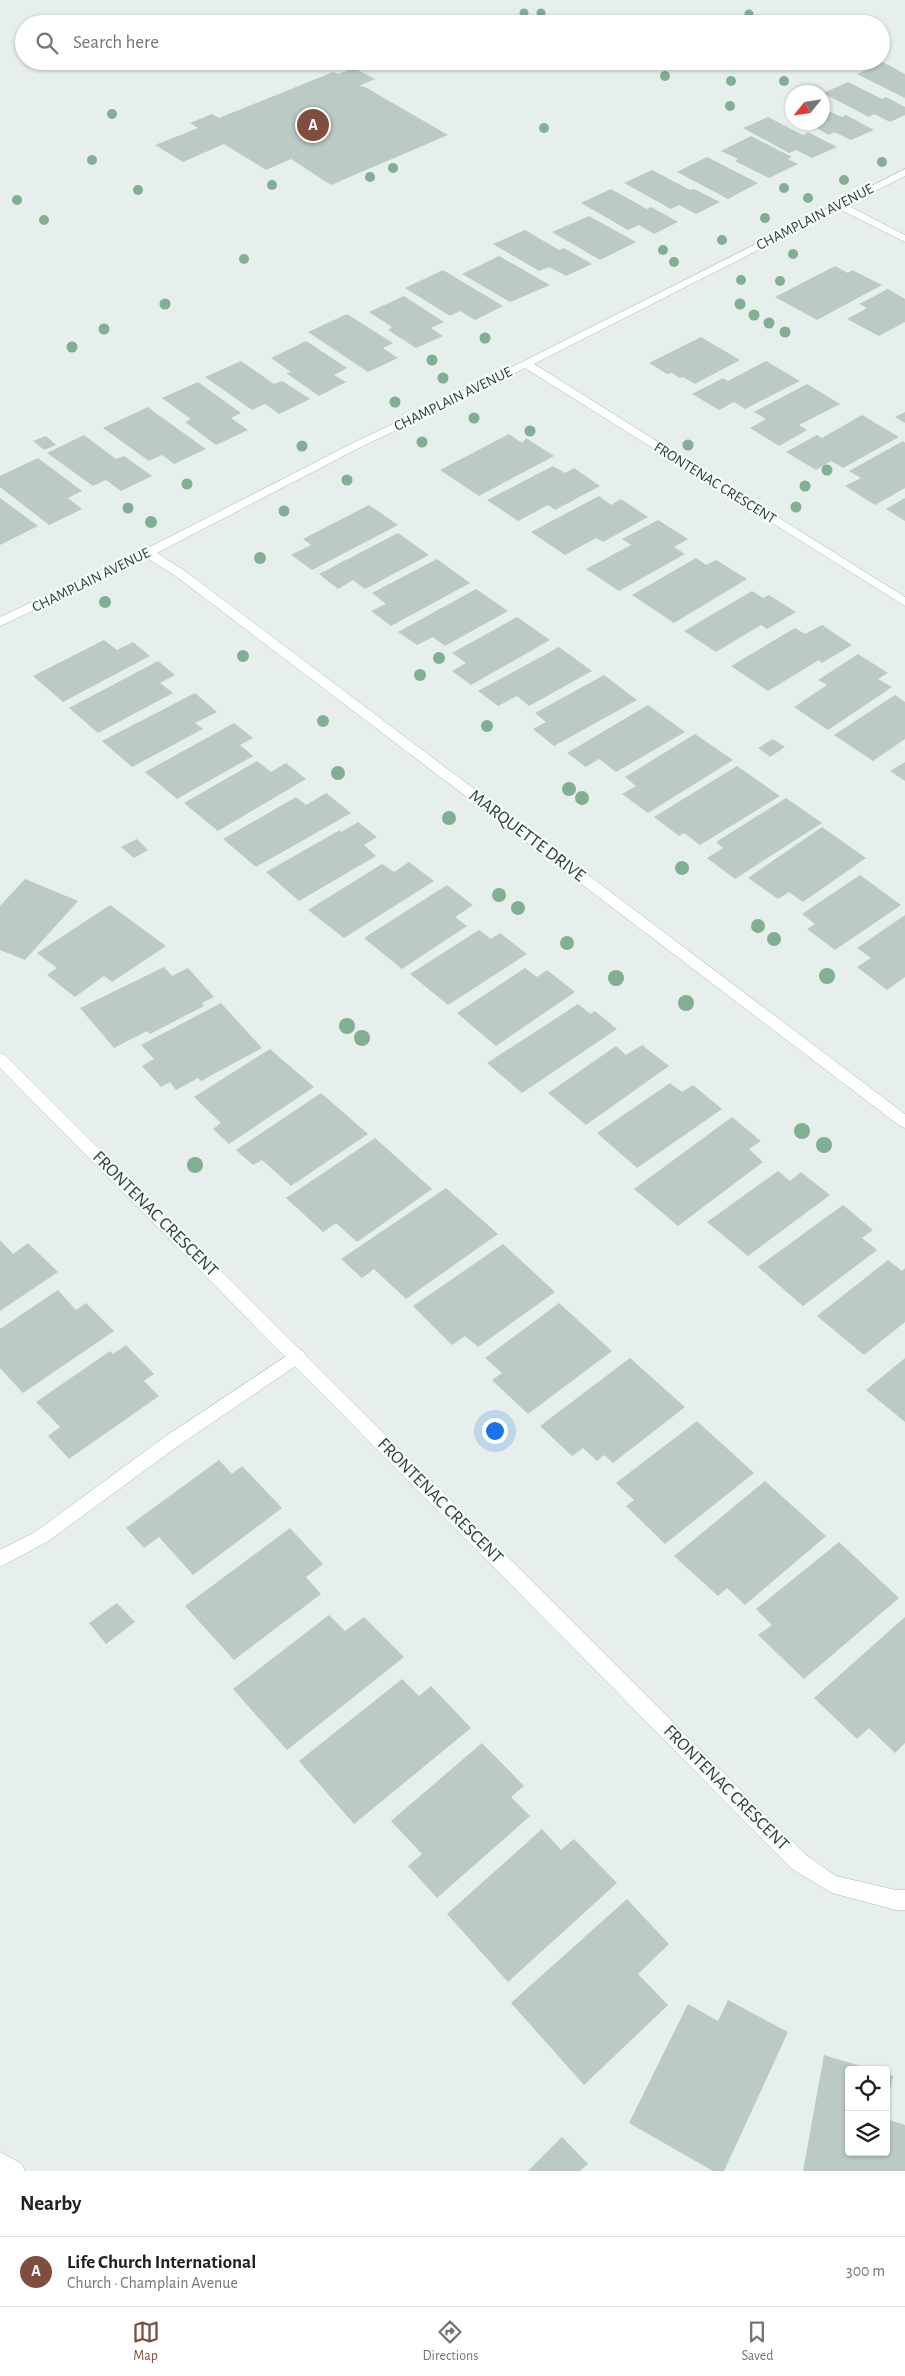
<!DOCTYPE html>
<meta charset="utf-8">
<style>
:root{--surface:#fff;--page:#f2f2f2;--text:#202124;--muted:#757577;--line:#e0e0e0;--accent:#7f4e3f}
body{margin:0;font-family:"Alegreya Sans",sans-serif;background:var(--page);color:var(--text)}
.controls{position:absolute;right:15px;bottom:15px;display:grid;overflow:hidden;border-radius:5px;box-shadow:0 1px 4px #0004}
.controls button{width:45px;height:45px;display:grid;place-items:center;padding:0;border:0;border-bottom:1px solid var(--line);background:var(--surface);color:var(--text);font:25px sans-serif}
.compass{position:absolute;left:785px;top:85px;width:45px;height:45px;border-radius:50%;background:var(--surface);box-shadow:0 1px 4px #0004;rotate:240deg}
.you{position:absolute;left:494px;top:1430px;width:18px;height:18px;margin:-12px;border:4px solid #fff;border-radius:50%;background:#1a73e8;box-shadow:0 0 0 8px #1a73e833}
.badge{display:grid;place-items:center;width:32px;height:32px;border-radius:50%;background:var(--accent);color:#fff;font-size:16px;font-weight:700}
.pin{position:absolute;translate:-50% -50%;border:2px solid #fff;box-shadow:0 1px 5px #0006}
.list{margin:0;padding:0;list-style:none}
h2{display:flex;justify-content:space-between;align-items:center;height:65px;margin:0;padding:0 20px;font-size:21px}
h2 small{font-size:16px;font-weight:400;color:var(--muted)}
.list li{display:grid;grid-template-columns:32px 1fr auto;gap:15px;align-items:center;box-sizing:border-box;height:70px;padding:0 20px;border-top:1px solid var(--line)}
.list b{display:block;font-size:19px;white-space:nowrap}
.list p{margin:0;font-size:16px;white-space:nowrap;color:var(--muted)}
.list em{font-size:16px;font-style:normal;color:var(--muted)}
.icon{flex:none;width:28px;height:28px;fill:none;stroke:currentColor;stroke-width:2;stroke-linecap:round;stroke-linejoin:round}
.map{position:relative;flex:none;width:905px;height:2171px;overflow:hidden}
.search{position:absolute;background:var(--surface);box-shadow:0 1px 4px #0004;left:15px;right:15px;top:15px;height:55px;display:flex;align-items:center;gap:12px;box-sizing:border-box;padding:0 18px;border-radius:28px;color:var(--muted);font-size:19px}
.sheet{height:135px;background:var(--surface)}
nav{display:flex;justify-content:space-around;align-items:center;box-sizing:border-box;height:70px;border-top:1px solid var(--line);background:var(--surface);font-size:14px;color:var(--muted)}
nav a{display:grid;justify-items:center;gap:2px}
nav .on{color:var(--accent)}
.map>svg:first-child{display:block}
.building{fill:#bbcac4}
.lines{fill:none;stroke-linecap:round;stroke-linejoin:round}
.service-casing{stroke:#a8b8b2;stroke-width:1}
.minor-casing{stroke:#a8b8b2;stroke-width:1}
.tertiary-casing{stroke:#a8b8b2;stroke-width:1}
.service{fill:#fff;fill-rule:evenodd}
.minor{fill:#fff;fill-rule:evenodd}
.tertiary{fill:#fff;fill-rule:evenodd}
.tree{fill:#80af93}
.labels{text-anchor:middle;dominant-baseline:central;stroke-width:4.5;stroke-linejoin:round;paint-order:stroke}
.far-street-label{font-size:15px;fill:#24423a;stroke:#f7fbf9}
.street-label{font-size:18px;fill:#24423a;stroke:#f7fbf9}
</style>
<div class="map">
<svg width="905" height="2171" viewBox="0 0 905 2171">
<rect width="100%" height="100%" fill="#e6efeb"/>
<path class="building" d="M883,62L905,74V98L857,74Z
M354,68L375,79L359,86L365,87L448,135L331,185L291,159L266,170L224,144L183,162L155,145L198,128L190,123L212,114L219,118L333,72L338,74Z
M848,82L882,99L886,97L905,107V115L890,122L874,114L869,117L823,93Z
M822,108L842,117L846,115L874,130L851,140L834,132L829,135L805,122H822Z
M768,117L803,135L808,132L837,147L812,158L796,150L789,153L743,128Z
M751,136L792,157L788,159L798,164L769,178L735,161L738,159L721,151Z
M707,157L758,183L728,199L677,172Z
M652,170L690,190L694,189L720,202L696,214L679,205L671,209L624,183Z
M611,189L647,209L651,207L678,222L654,234L639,225L628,230L581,203Z
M589,216L636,242L600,260L552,232Z
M525,230L559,250L564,248L592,264L566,276L549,267L539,271L493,244Z
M499,256L550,285L510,302L462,274Z
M835,266L848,273L852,270L882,285L817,320L775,297Z
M443,270L503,306L475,320L460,311L450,316L405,288Z
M888,289L905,299V322L879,336L847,319L867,308L859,304Z
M404,296L444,322L431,328L443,336L416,348L388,330L392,327L369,312Z
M347,314L393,343L383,348L398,358L368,372L308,332Z
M701,337L740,360L695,384L683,377L680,378L672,373L667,374L649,363Z
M306,341L347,368L334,375L346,382L319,396L286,373L291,372L271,358Z
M241,361L274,384L282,381L310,399L279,414L265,404L252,410L205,377Z
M766,361L800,381L745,409L734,402L719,410L692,394L723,378L728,381Z
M198,382L241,413L231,418L248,430L216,445L185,422L191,419L162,398Z
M807,384L840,404L799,425L807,430L779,446L750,428L766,419L754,412Z
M148,407L157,414L206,449L174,464L162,455L149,461L103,428Z
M905,412V423L895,417Z
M862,415L899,437L843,468L831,461L816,470L786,452L817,435L822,438Z
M509,434L522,443L526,438L554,456L479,496L440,470Z
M84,435L116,459L124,456L152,476L121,491L106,480L93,486L47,453Z
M46,436L56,445L44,450L33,441Z
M903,441L905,443V488L875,505L845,486L861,478L849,471Z
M38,458L82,491L68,498L82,509L49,525L0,487V476Z
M553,466L565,473L574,468L600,486L555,510L548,505L518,521L487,500Z
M599,496L611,505L621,499L648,517L603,542L596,538L565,555L531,532Z
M0,498L38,526L0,545Z
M905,498V521L886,509Z
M369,505L398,525L312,570L291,555L311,545L303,539Z
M658,520L688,539L674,547L685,554L619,591L586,569L631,545L622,539Z
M398,533L429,555L365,589L353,580L338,589L319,574Z
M696,558L706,565L716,560L747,579L674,623L632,595Z
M437,559L470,583L391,626L371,611L386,604L372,593Z
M476,589L508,611L445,646L433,637L417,645L398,632Z
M752,591L763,598L769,595L796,612L767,629L761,625L716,652L684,631Z
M517,617L550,640L471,685L452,671L466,663L452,653Z
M822,625L852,645L822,663L819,660L768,691L731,666L795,628L805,634Z
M104,640L117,650L133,642L150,656L63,702L33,676Z
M559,647L592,671L529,706L517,696L498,706L478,691Z
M858,654L888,673L878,679L892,687L828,730L794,707L827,685L818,680Z
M158,661L175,675L160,683L173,693L98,733L69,708Z
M604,675L637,700L554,746L533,729L546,722L535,713Z
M195,693L217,712L195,723L203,729L132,767L102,741Z
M895,695L905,702V739L873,761L834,735Z
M648,705L685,732L616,772L599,759L586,767L567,753Z
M234,723L253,738L240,745L253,756L177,799L145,772Z
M695,734L733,760L648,813L622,794L636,786L625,777Z
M773,739L785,747L770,757L758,748Z
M257,761L271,772L286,763L306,779L218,831L184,803Z
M905,762V781L890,771Z
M737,766L780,796L700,845L684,833L679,836L654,817Z
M326,793L351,813L256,867L223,839L296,797L306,805Z
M786,798L822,823L735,879L707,858L723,848L716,842Z
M358,822L377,837L364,845L376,856L299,901L266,872L340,830L341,832Z
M822,827L866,858L803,902L789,892L778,899L748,878Z
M137,839L148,850L134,858L121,847Z
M409,862L434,881L344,938L308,910L382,864L394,872Z
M860,875L901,905L835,950L807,929L815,924L802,914Z
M25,879L78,901L25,960L0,950V906Z
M447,885L473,905L455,917L467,926L402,969L364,938Z
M110,905L166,946L112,982L104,976L75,997L47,975L57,968L37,953Z
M905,915V977L887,990L857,967L871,958L857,948Z
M479,930L491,939L500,933L527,954L448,1005L410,974Z
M164,967L172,976L188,968L214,997L202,1003L204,1006L150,1034L147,1031L114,1048L80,1008Z
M525,968L537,977L547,970L575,992L496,1046L457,1013Z
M221,1003L262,1048L201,1081L198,1078L176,1090L170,1082L161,1087L142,1066L154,1059L141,1045Z
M578,1004L590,1014L595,1011L617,1029L522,1093L487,1063Z
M642,1045L669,1066L586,1125L548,1093L616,1046L626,1055Z
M270,1049L314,1087L229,1144L213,1129L221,1123L194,1097Z
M670,1083L682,1092L693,1085L722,1109L637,1168L597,1133Z
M321,1093L368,1134L291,1186L262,1160L253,1165L236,1150Z
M732,1117L761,1141L749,1149L763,1162L678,1226L634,1189Z
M375,1138L432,1189L357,1242L336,1223L323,1232L286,1198Z
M778,1171L790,1181L801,1172L830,1195L748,1256L707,1222Z
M446,1188L498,1234L406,1299L374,1269L362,1278L341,1259Z
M843,1205L873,1230L862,1238L877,1250L803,1306L758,1267Z
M0,1240L13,1254L28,1243L58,1272L0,1311Z
M503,1244L555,1292L478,1347L465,1336L452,1345L413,1306Z
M888,1260L902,1271L905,1268V1322L864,1355L817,1316Z
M58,1290L76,1310L86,1303L114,1331L23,1393L0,1368V1329Z
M559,1303L612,1351L528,1414L492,1380L502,1373L485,1358Z
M126,1345L154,1374L144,1381L159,1396L69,1459L48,1436L60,1427L36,1402L110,1351L113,1354Z
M630,1358L685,1407L613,1463L604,1455L597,1461L583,1448L572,1456L540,1426Z
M905,1358V1422L866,1390Z
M697,1421L754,1473L665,1544L626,1506L634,1500L616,1483Z
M219,1460L232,1474L242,1466L282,1508L193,1575L159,1537L144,1548L126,1528Z
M765,1481L826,1536L745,1605L727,1588L718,1596L674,1556Z
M290,1528L323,1564L306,1577L321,1594L234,1660L185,1606Z
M839,1542L899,1598L804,1679L758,1635L772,1625L756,1609Z
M117,1603L135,1622L106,1644L89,1623Z
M329,1615L345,1631L364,1617L404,1657L287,1750L233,1689Z
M905,1617V1743L895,1753L869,1728L857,1739L814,1698Z
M402,1679L419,1696L431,1686L471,1728L354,1824L299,1761Z
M482,1743L524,1786L511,1797L530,1816L437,1898L408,1866L422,1854L391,1821Z
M542,1829L561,1850L574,1839L617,1883L508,1982L447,1914Z
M627,1899L669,1944L638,1974L668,2005L584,2085L511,2003Z
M728,2000L788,2032L724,2171H713L629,2123L688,2004L718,2021Z
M824,2055L870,2069L849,2070V2152H886V2119L905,2125V2171H803Z
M886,2074L893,2076L887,2105H886Z
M562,2137L588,2164L580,2171H528Z"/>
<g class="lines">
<g class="service-casing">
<path id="service" d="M297,1349L303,1351L305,1356L303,1361L178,1446L47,1542L0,1567V1550L35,1532L166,1436Z"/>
</g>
<g class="minor-casing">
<path id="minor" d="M905,169V176L847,205L905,235V242L839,209L534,364L905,597V606L525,368L357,449L157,553L185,571L905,1114V1128L900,1126L177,577L147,558L0,626V617L144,550L349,445L522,362Z
M0,1053L5,1055L806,1855L836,1876L896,1890H905V1910H896L832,1893L792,1869L0,1068Z"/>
</g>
<g class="tertiary-casing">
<path id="tertiary" d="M0,2152L22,2164L25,2171H0Z"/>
</g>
<use href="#service" class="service"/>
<use href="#minor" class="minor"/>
<use href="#tertiary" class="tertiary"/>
</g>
<g class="tree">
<circle cx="524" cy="13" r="4.5"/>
<circle cx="541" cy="13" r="4.5"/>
<circle cx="749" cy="14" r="4.5"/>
<circle cx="665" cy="76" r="5"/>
<circle cx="731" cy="81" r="5"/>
<circle cx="784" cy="81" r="5"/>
<circle cx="730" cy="106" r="5"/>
<circle cx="112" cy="114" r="5"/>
<circle cx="544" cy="128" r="5"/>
<circle cx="92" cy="160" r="5"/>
<circle cx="882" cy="162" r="5"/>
<circle cx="393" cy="168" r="5"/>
<circle cx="370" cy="177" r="5"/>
<circle cx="844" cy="180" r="5"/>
<circle cx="272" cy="185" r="5"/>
<circle cx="784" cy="188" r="5"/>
<circle cx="138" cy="190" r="5"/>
<circle cx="808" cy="198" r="5"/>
<circle cx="17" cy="200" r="5"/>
<circle cx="765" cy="218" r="5"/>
<circle cx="44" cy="220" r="5"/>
<circle cx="722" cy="240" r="5"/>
<circle cx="663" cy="250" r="5"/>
<circle cx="793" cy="254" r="5"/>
<circle cx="244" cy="259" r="5"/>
<circle cx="674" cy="262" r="5"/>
<circle cx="741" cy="280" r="5"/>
<circle cx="780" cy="281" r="5"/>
<circle cx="165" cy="304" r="5.5"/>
<circle cx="740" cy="304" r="5.5"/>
<circle cx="754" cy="315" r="5.5"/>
<circle cx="769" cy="323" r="5.5"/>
<circle cx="104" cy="329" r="5.5"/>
<circle cx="785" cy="332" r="5.5"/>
<circle cx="485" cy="338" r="5.5"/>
<circle cx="72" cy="347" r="5.5"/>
<circle cx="432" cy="360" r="5.5"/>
<circle cx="443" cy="378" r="5.5"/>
<circle cx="395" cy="402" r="5.5"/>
<circle cx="474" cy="418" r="5.5"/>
<circle cx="530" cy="431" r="5.5"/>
<circle cx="422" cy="442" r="5.5"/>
<circle cx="688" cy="445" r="5.5"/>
<circle cx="302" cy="446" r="5.5"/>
<circle cx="827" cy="470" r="5.5"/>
<circle cx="347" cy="480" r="5.5"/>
<circle cx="187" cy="484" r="5.5"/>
<circle cx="805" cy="486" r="5.5"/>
<circle cx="796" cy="507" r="5.5"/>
<circle cx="128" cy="508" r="5.5"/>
<circle cx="284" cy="511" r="5.5"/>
<circle cx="151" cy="522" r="6"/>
<circle cx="260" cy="558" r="6"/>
<circle cx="105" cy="602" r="6"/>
<circle cx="243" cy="656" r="6"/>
<circle cx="439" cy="658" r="6"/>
<circle cx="420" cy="675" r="6"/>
<circle cx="323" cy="721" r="6"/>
<circle cx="487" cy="726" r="6"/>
<circle cx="338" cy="773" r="7"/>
<circle cx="569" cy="789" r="7"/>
<circle cx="582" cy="798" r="7"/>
<circle cx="449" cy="818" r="7"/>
<circle cx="682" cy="868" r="7"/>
<circle cx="499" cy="895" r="7"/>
<circle cx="518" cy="908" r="7"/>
<circle cx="758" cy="926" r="7"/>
<circle cx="774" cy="939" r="7"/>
<circle cx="567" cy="943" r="7"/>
<circle cx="827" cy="976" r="8"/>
<circle cx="616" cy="978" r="8"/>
<circle cx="686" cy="1003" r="8"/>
<circle cx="347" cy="1026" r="8"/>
<circle cx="362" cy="1038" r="8"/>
<circle cx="802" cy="1131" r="8"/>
<circle cx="824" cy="1145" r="8"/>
<circle cx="195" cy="1165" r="8"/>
</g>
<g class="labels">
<g class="far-street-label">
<text transform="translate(815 217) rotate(-27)">CHAMPLAIN AVENUE</text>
<text transform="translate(453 399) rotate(-26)">CHAMPLAIN AVENUE</text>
<text transform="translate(715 483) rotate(32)">FRONTENAC CRESCENT</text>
<text transform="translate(91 580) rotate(-26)">CHAMPLAIN AVENUE</text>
</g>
<g class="street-label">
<text transform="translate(527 836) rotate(37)">MARQUETTE DRIVE</text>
<text transform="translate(155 1214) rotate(45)">FRONTENAC CRESCENT</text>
<text transform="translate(440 1501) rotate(45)">FRONTENAC CRESCENT</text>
<text transform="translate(726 1788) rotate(45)">FRONTENAC CRESCENT</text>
</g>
</g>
</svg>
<div class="controls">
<button><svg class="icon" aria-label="locate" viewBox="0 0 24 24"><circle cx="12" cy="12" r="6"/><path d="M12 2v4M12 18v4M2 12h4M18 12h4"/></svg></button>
<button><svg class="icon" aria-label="layers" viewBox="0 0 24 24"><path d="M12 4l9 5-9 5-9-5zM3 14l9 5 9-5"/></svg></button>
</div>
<svg class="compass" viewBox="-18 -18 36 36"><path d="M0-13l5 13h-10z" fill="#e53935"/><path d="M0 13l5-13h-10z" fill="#757577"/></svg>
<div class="you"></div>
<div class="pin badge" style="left:313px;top:125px">A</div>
<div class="search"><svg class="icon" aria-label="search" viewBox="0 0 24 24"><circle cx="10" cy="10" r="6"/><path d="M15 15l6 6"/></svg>Search here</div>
</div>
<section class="sheet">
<h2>Nearby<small></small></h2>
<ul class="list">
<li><span class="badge">A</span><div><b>Life Church International</b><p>Church · Champlain Avenue</p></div><em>300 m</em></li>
</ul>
</section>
<nav>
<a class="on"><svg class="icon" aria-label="map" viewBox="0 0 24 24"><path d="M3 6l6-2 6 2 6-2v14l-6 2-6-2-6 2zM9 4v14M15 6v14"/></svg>Map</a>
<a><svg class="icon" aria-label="directions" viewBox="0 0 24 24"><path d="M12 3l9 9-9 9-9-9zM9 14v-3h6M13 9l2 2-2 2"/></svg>Directions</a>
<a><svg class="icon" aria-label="saved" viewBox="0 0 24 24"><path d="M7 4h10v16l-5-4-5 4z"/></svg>Saved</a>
</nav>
